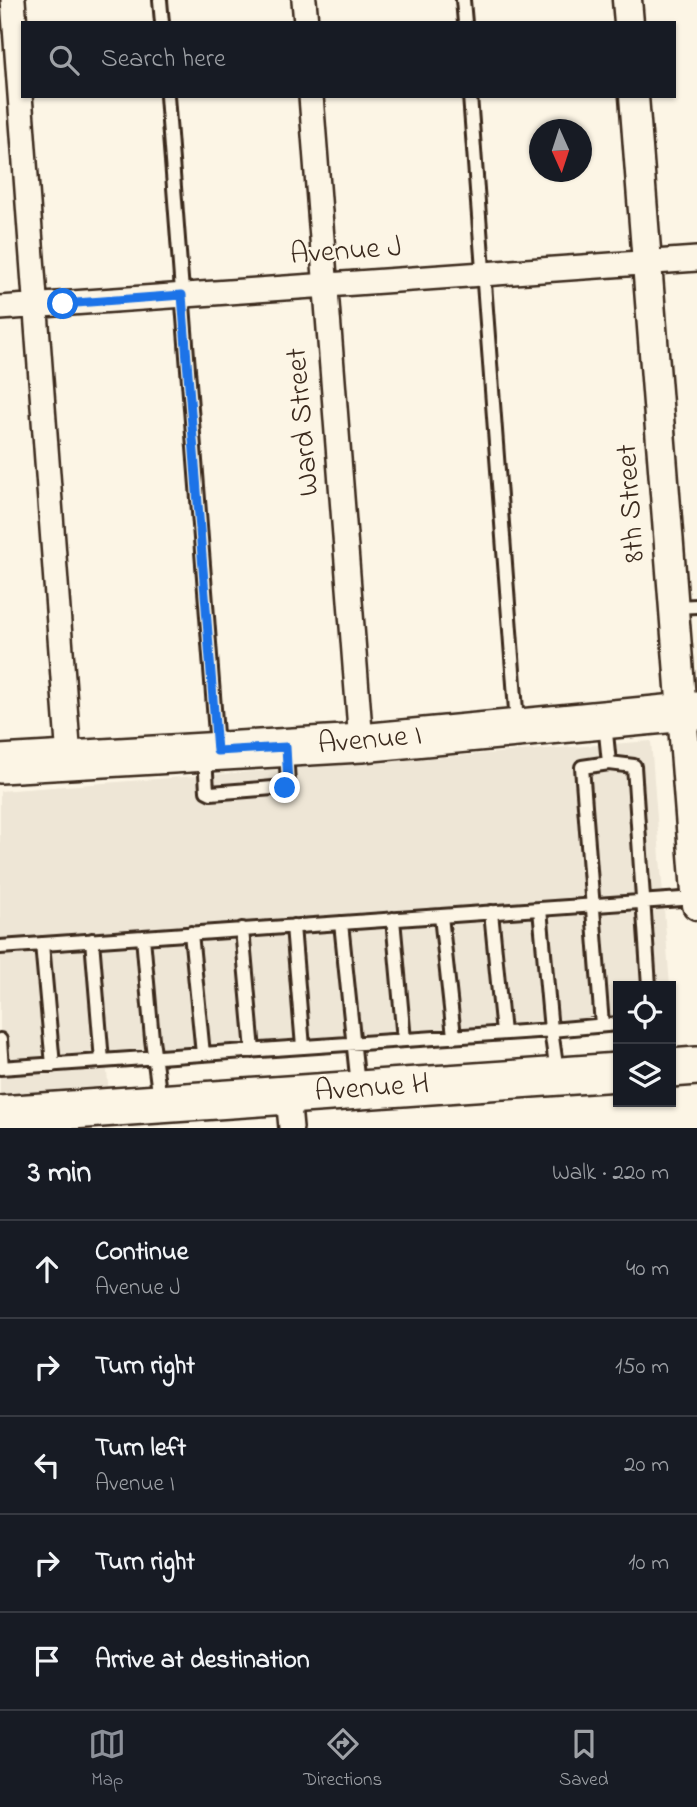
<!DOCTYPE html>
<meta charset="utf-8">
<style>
:root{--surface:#171b24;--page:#242831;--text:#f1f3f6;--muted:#9ea1a6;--line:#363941;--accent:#8c9099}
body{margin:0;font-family:"Indie Flower",sans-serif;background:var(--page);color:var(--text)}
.controls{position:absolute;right:21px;bottom:21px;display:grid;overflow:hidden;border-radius:0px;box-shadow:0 2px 5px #0004}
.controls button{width:63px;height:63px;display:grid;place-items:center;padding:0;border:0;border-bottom:2px solid var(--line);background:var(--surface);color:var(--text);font:35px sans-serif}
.compass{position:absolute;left:529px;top:119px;width:63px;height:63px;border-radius:50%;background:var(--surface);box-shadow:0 2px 5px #0004;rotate:177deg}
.stop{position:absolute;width:21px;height:21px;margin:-16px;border:5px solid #1a73e8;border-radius:50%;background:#fff}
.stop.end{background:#1a73e8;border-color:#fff;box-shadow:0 2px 7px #0008}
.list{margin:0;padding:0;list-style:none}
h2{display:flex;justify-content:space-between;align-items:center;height:91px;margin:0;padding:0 28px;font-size:30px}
h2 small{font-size:23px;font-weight:400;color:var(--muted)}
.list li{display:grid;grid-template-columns:46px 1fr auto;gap:21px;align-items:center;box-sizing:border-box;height:98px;padding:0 28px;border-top:2px solid var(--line)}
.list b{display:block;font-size:26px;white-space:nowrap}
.list p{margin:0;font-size:23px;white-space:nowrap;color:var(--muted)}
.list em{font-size:23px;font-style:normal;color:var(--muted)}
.icon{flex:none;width:38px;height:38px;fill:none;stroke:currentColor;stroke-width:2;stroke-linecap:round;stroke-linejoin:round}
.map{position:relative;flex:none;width:697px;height:1128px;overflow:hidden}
.search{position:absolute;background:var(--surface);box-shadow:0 2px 5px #0004;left:21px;right:21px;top:21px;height:77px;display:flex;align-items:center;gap:18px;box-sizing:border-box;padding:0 24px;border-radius:0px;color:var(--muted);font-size:26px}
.sheet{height:581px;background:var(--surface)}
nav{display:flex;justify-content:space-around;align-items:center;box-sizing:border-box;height:98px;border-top:2px solid var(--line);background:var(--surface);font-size:19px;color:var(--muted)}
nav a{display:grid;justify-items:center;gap:4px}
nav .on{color:var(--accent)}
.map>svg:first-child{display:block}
.built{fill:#eee6d6}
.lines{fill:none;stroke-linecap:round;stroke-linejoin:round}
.service-casing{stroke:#3b2a1e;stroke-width:18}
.minor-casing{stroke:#3b2a1e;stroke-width:28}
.tertiary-casing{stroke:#3b2a1e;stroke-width:33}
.primary-casing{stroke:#3b2a1e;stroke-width:42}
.service{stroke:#fcf5e5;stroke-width:12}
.minor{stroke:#fcf5e5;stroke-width:23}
.tertiary{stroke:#fcf5e5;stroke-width:28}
.primary{stroke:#fcf5e5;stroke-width:37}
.route{stroke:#1a73e8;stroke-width:9}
.labels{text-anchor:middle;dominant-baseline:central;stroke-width:5;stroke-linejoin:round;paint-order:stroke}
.street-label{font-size:30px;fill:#3b2a1e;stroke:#fcf5e5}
</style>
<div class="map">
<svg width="697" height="1128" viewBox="0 0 697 1128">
<rect width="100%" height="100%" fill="#fcf5e5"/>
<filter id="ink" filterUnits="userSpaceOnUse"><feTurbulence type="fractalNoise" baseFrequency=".0143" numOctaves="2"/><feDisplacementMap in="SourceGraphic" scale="14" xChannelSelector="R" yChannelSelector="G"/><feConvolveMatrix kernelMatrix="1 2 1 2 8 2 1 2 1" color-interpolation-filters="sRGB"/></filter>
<g filter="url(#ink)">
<path class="built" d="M651,741L670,986H618V1030L107,1070L111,1128H0V791Z"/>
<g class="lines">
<g class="service-casing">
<path id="service" d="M160,0L162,23
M463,0L465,23
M167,96L217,747
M470,96L517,724
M674,607L697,606
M205,756L207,791L211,793L285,787L288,784L286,749
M609,763L634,766L649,986
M491,912L503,1033
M441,916L454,1036
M393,919L404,1040
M341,923L358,1086
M293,926L303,1047
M242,929L253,1051
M191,933L203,1054
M143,937L152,1039L160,1100
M92,940L102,1061
M42,944L53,1065
M0,947L696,898
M602,1025L582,767L609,763L605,723
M0,1040L2,1068
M0,1068L551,1030L540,909
M557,1072L551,1030L618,1024"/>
</g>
<g class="minor-casing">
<path id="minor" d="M13,0L69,759
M304,0L306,23
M311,96L361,743
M0,308L697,259
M288,1095L291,1128"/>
</g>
<g class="tertiary-casing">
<path id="tertiary" d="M627,0L629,23
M634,96L697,905"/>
</g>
<g class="primary-casing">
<path id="primary" d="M0,764L361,743L697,711
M671,1068L697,1066
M0,1115L618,1072"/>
</g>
<use href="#service" class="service"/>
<use href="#minor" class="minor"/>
<use href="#tertiary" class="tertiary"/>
<use href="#primary" class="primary"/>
</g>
</g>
<g class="lines" filter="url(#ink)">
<path class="route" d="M63,304L182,295L217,751L286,747L288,784L285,788"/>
</g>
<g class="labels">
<g class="street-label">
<text transform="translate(346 252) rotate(-4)">Avenue J</text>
<text transform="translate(304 422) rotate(-95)">Ward Street</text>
<text transform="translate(632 503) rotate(-94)">8th Street</text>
<text transform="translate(370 741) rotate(-5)">Avenue I</text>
<text transform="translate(372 1089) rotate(-4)">Avenue H</text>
</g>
</g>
</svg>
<div class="controls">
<button><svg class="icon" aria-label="locate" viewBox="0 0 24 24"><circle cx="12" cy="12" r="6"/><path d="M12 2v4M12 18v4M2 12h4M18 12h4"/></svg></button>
<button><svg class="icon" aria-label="layers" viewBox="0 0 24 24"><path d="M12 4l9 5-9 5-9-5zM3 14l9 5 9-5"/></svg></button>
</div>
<svg class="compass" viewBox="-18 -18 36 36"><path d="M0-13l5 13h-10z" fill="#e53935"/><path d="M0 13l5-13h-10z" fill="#9ea1a6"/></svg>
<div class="stop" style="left:63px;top:304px"></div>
<div class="stop end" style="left:285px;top:788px"></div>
<div class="search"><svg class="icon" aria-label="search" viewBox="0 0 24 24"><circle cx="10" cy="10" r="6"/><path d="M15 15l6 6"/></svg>Search here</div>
</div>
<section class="sheet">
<h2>3 min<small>Walk · 220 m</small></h2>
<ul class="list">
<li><svg class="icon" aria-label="ahead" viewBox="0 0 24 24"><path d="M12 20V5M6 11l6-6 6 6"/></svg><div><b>Continue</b><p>Avenue J</p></div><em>40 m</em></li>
<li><svg class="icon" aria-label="right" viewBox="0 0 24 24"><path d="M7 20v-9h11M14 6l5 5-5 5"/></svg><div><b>Turn right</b></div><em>150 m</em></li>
<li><svg class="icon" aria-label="left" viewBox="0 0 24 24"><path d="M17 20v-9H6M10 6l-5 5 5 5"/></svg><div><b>Turn left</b><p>Avenue I</p></div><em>20 m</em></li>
<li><svg class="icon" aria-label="right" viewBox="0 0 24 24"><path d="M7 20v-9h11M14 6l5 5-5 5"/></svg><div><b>Turn right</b></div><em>10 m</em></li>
<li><svg class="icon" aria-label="arrive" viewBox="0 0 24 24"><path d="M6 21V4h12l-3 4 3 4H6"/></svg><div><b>Arrive at destination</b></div></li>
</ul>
</section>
<nav>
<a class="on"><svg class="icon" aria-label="map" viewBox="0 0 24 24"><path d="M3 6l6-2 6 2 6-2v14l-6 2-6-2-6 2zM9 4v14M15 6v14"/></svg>Map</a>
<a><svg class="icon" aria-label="directions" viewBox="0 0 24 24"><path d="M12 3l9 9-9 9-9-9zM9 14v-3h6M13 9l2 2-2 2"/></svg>Directions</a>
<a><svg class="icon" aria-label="saved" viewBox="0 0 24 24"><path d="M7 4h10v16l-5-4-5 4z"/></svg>Saved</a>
</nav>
